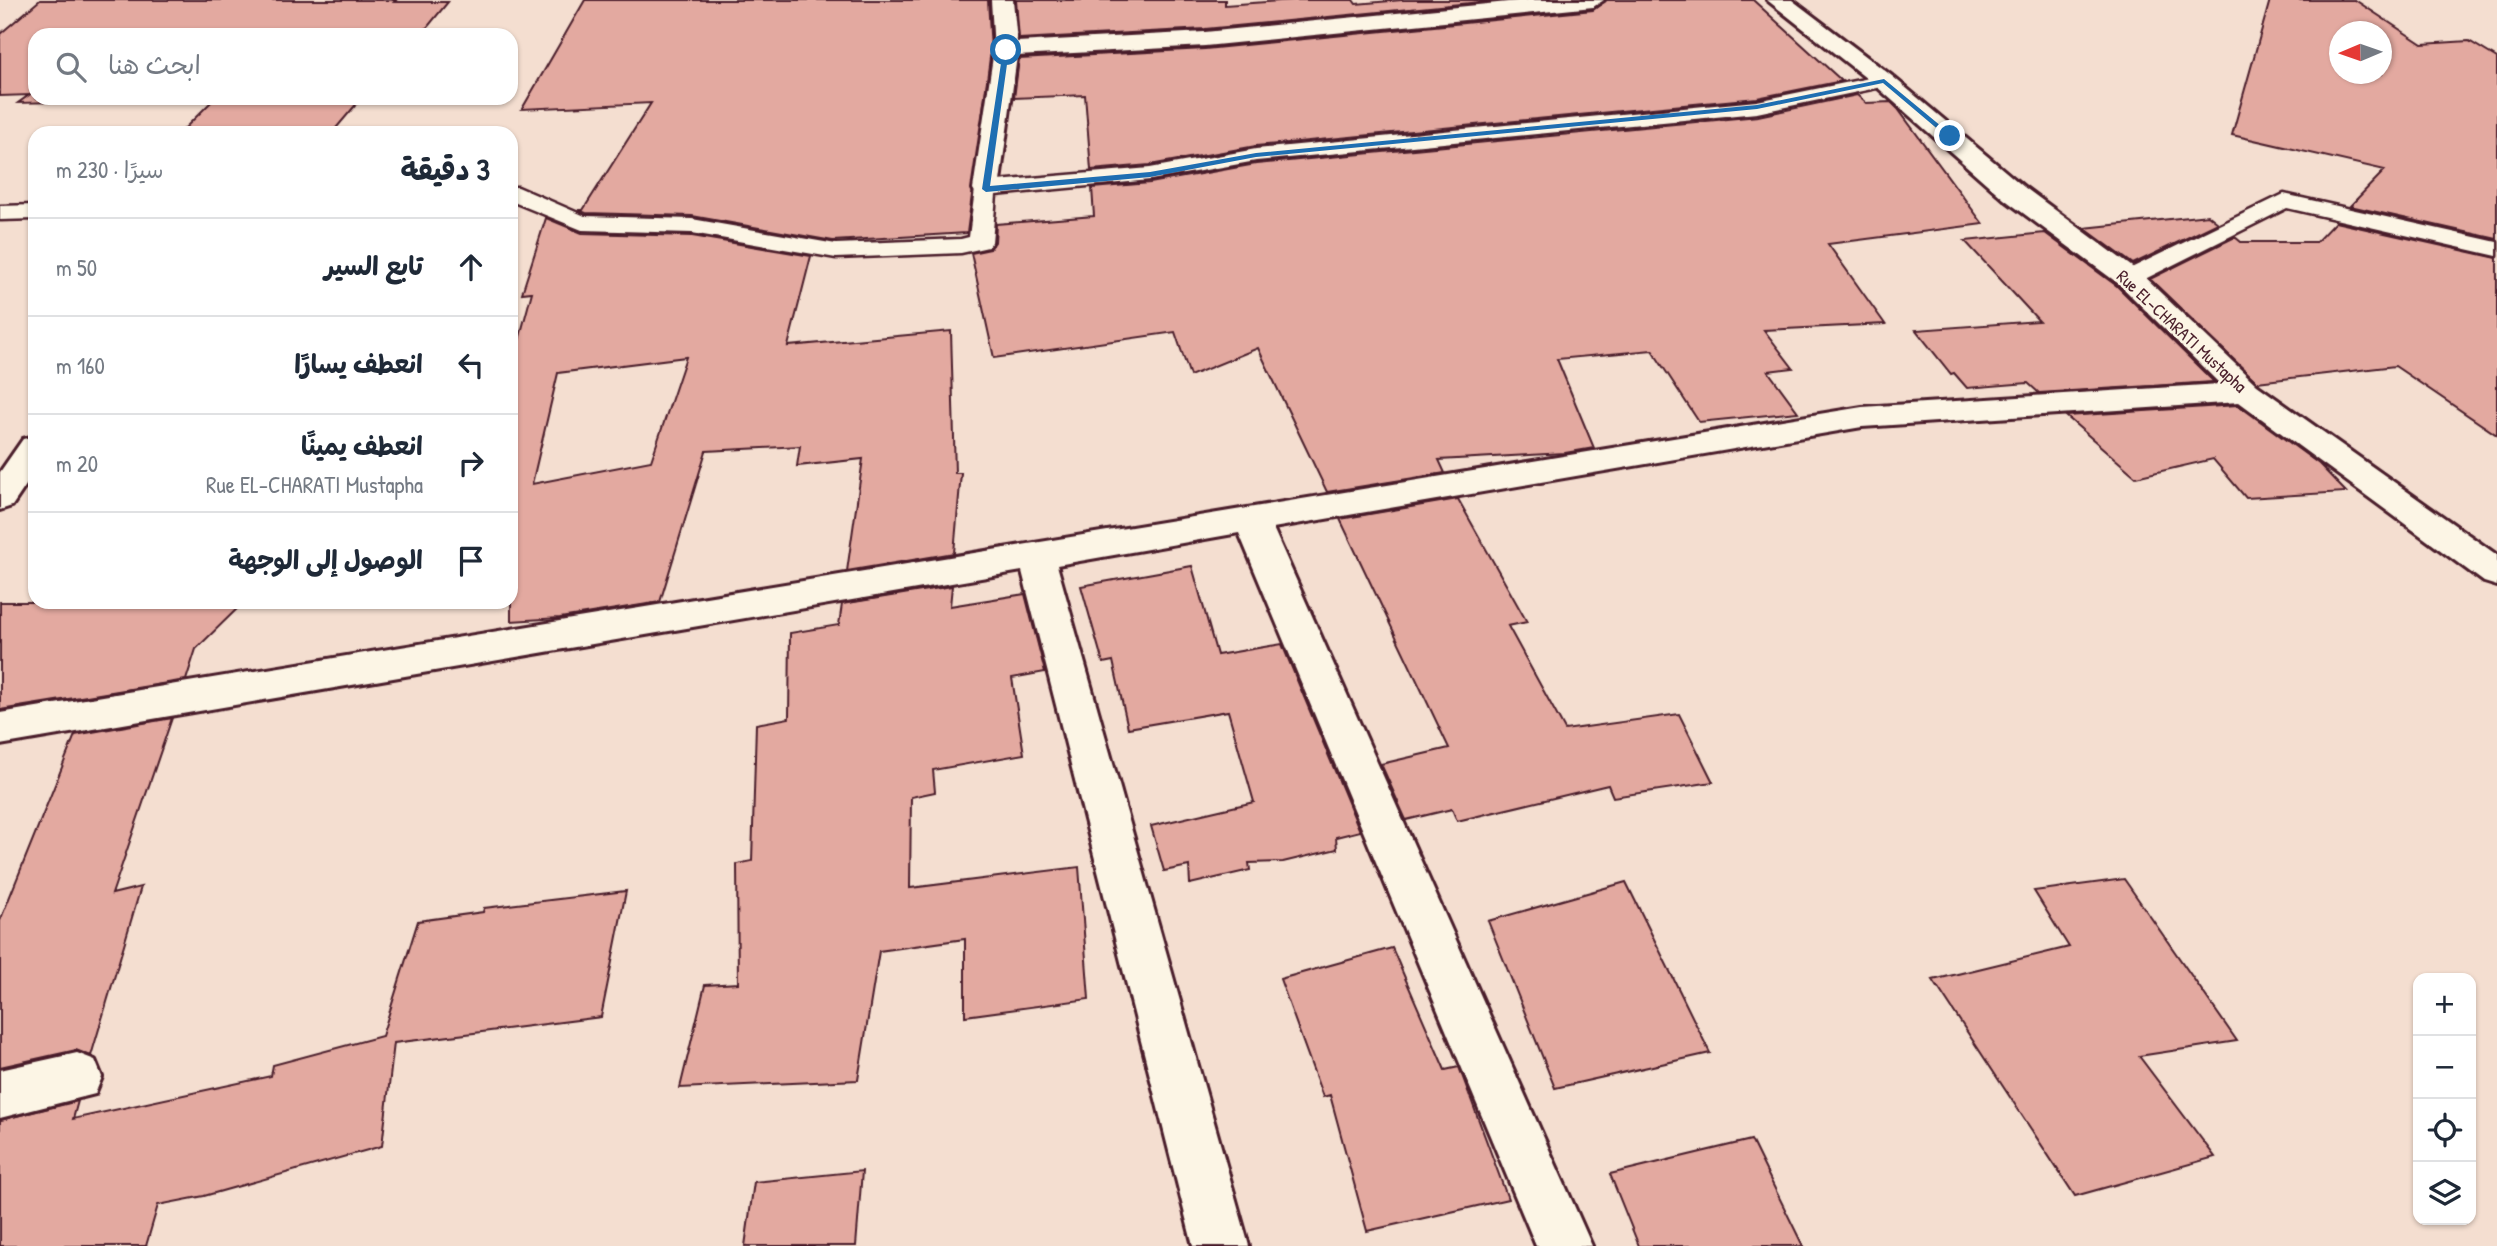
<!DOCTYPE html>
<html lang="ar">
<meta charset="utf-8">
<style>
:root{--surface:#fff;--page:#f2f2f3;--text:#1f2937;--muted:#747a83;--line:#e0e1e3}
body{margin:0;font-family:"Patrick Hand","Playpen Sans Arabic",sans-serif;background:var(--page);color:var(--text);direction:rtl}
.controls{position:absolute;right:21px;bottom:21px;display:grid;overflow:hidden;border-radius:14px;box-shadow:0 2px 5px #0004}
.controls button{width:63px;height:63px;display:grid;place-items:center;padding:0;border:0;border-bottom:2px solid var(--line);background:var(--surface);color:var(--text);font:35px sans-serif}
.compass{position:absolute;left:2329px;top:21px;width:63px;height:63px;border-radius:50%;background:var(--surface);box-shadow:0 2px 5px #0004;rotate:268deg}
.stop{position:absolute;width:21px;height:21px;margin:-16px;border:5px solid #1f6fb2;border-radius:50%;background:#fff}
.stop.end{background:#1f6fb2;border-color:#fff;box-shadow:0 2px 7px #0008}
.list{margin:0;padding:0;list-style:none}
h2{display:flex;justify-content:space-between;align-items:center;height:91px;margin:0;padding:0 28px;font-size:30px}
h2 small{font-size:23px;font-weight:400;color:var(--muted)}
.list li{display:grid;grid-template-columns:46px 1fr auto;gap:21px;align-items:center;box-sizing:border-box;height:98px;padding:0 28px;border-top:2px solid var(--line)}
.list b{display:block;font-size:26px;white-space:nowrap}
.list p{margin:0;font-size:23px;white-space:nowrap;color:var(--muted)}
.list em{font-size:23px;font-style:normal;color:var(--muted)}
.icon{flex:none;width:38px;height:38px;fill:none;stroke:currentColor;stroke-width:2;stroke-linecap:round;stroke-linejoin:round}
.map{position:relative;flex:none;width:2497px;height:1246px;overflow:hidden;direction:ltr}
.search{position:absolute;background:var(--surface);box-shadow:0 2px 5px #0004;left:28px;top:28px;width:490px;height:77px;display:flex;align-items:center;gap:18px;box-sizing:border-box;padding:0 24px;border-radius:21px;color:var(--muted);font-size:26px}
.panel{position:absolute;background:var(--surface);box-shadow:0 2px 5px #0004;left:28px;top:126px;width:490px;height:483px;border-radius:21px;direction:rtl}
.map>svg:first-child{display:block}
.building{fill:#e3a9a0;stroke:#4a1f2b;stroke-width:2;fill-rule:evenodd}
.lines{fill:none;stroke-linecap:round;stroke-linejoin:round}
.lane-casing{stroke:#4a1f2b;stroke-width:5}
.street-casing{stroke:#4a1f2b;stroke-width:6}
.lane{fill:#fcf5e5;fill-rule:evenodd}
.street{fill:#fcf5e5;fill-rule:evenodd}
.route{fill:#1f6fb2}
.labels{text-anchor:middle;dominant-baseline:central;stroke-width:5;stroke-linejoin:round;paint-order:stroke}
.far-street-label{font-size:18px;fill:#4a1f2b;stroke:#fcf5e5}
</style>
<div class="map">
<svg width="2497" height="1246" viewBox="0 0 2497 1246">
<rect width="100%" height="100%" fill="#f4ded0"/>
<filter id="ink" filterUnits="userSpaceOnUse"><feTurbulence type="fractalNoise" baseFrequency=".0143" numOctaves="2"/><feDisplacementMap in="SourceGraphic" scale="14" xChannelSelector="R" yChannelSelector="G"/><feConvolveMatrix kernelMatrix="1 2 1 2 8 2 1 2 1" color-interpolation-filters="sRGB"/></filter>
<g filter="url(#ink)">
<path class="building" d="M40,0H396L394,2H448L421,35H35V98H371L359,101L332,133H180L215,98L18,103L29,95L0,96V34Z
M585,0H988L991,50L967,233L833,241L692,216L586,213L578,210H583L651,103L522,109Z
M1016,0H1225V5L1294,0H1353L1356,4L1402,0H1501L1205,29L1019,39Z
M1606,0H1753L1842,81L1757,98L1256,146L1150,165L1091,170L1085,95L1014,98L1019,59L1205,49L1593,10Z
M2270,0H2355L2422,44L2469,41L2497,58V239L2350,206L2385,170L2232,135ZM2340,32H2382V74H2340Z
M1857,95L1866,103L1891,102L1898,109L1983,224L1828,244L1885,324L1764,330L1793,368L1768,371L1798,412L1699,422L1652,350L1557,359L1594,448L1565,453L1439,460L1445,473L1327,492L1258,348L1190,376L1175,332L994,358L971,253L990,249L995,242L996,224L1094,216L1092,188L1150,183L1256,164L1758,116Z
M2208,215L2218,223L2133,264L2084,228Z
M546,218L582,233L692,236L811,256L788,346L951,331L955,473H961L954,553L847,571L863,459L797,466L800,446L706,451L660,602L560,618L511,621V370L532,292L522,293ZM686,357L651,461L532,484L558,373Z
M2335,222L2497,258V435L2395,366L2257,382L2150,279L2235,237L2241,242H2316Z
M2045,233L2117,286L2214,382L2039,393L2028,383L1967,388L1954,373L1951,374L1916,330L2039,321L1965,241Z
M2238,405L2319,464L2346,492L2246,498L2213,459L2136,477L2066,416Z
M1458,499L1527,622L1508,626L1565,730L1679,714L1713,782L1613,797L1608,785L1457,821L1452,809L1406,820L1381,764L1449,748L1340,519Z
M1192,566L1217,655L1282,644L1360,831L1336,837L1337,849L1283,862L1249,863L1250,870L1190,884L1189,866L1164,871L1151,826L1254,802L1228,711L1128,728L1113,661L1103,663L1081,586Z
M952,586L950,606L1025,594L1045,672L1012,678L1024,754L933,770L935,792L911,797L910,888L1079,867L1089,999L965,1016V939L879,951L858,1080L680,1088L705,985L738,983L737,864L752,861L756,724L789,718L790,633L839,625L842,604Z
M0,602H244L196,649L186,680L0,710Z
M172,718L112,894L141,887L91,1056L76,1050L0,1067V921L75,735Z
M2124,879L2237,1041L2139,1056L2215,1157L2075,1196L1933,980L2069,947L2034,891Z
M1626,882L1710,1053L1555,1088L1488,921Z
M626,891L601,1017L394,1043L382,1146L204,1196L158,1205L146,1246H0V1120L78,1101L73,1119L271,1076L273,1065L382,1036L418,921L483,912L484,908Z
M1392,948L1445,1070L1459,1067L1508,1199L1367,1231L1330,1095L1323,1097L1280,979Z
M1751,1140L1803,1246H1639L1610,1174Z
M862,1171L856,1246H745L754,1182Z"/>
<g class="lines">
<g class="lane-casing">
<path id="lane" d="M1884,75L1891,77L1894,81L1891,85L1757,113L1256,161L1150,180L996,195L992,242L988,247L961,253L836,258L692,233L582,230L511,201V187H518L585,216L692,219L836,244L961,239L969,237L975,189L986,182L1150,168L1256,149L1757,101Z
M2284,194L2497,242V256L2287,208L2137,283H2121L2117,278L2121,273Z
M35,205V219L0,220V206Z"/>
</g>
<g class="street-casing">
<path id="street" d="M991,0H1013L1017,42L1205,32L1528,0H1604L1593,7L1205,46L1017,56L999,189L995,195H977L973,189L994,50Z
M1767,0H1792L1892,76L2024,187L2139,272L2257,385L2497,555V586L2484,582L2239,402L1862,427L1273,528L1592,1246H1536L1239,533L1057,565L1249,1246H1193L1022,571L0,745V713L1862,407L2220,384L2119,284L2004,199L1876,86Z
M35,436V472L12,506L0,510V472L23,439Z
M77,1053L95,1060L102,1077L95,1094L0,1118V1070Z"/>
</g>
<use href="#lane" class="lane"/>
<use href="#street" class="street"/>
</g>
</g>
<path class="route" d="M1006,48L1009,50L990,186L1150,172L1256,153L1757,105L1884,79L1953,136L1947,137L1883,83L1757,109L1256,157L1150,177L986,192L982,189L1003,50Z"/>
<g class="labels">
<g class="far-street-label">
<text transform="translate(2182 331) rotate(43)">Rue EL-CHARATI Mustapha</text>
</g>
</g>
</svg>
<div class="controls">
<button>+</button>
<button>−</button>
<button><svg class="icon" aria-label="locate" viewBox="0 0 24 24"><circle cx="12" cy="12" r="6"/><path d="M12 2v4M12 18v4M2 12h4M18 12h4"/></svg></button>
<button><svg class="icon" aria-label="layers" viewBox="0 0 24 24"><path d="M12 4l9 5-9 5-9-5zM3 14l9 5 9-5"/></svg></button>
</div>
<svg class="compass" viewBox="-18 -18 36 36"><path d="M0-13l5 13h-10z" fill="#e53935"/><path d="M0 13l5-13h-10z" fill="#747a83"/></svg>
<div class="stop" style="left:1006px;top:50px"></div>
<div class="stop end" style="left:1950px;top:136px"></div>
<div class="search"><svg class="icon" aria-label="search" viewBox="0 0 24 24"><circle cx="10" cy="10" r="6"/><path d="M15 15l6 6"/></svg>ابحث هنا</div>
<section class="panel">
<h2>3 دقيقة<small>سيرًا · 230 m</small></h2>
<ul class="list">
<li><svg class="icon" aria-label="ahead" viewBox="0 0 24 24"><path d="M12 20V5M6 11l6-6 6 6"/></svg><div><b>تابع السير</b></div><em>50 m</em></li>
<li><svg class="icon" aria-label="left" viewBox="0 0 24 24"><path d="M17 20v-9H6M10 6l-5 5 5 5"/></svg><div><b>انعطف يسارًا</b></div><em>160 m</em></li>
<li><svg class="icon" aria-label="right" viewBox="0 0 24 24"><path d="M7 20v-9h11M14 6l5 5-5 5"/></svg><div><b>انعطف يمينًا</b><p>Rue EL-CHARATI Mustapha</p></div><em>20 m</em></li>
<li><svg class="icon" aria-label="arrive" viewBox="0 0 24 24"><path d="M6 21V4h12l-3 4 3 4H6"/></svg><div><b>الوصول إلى الوجهة</b></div></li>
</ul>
</section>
</div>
